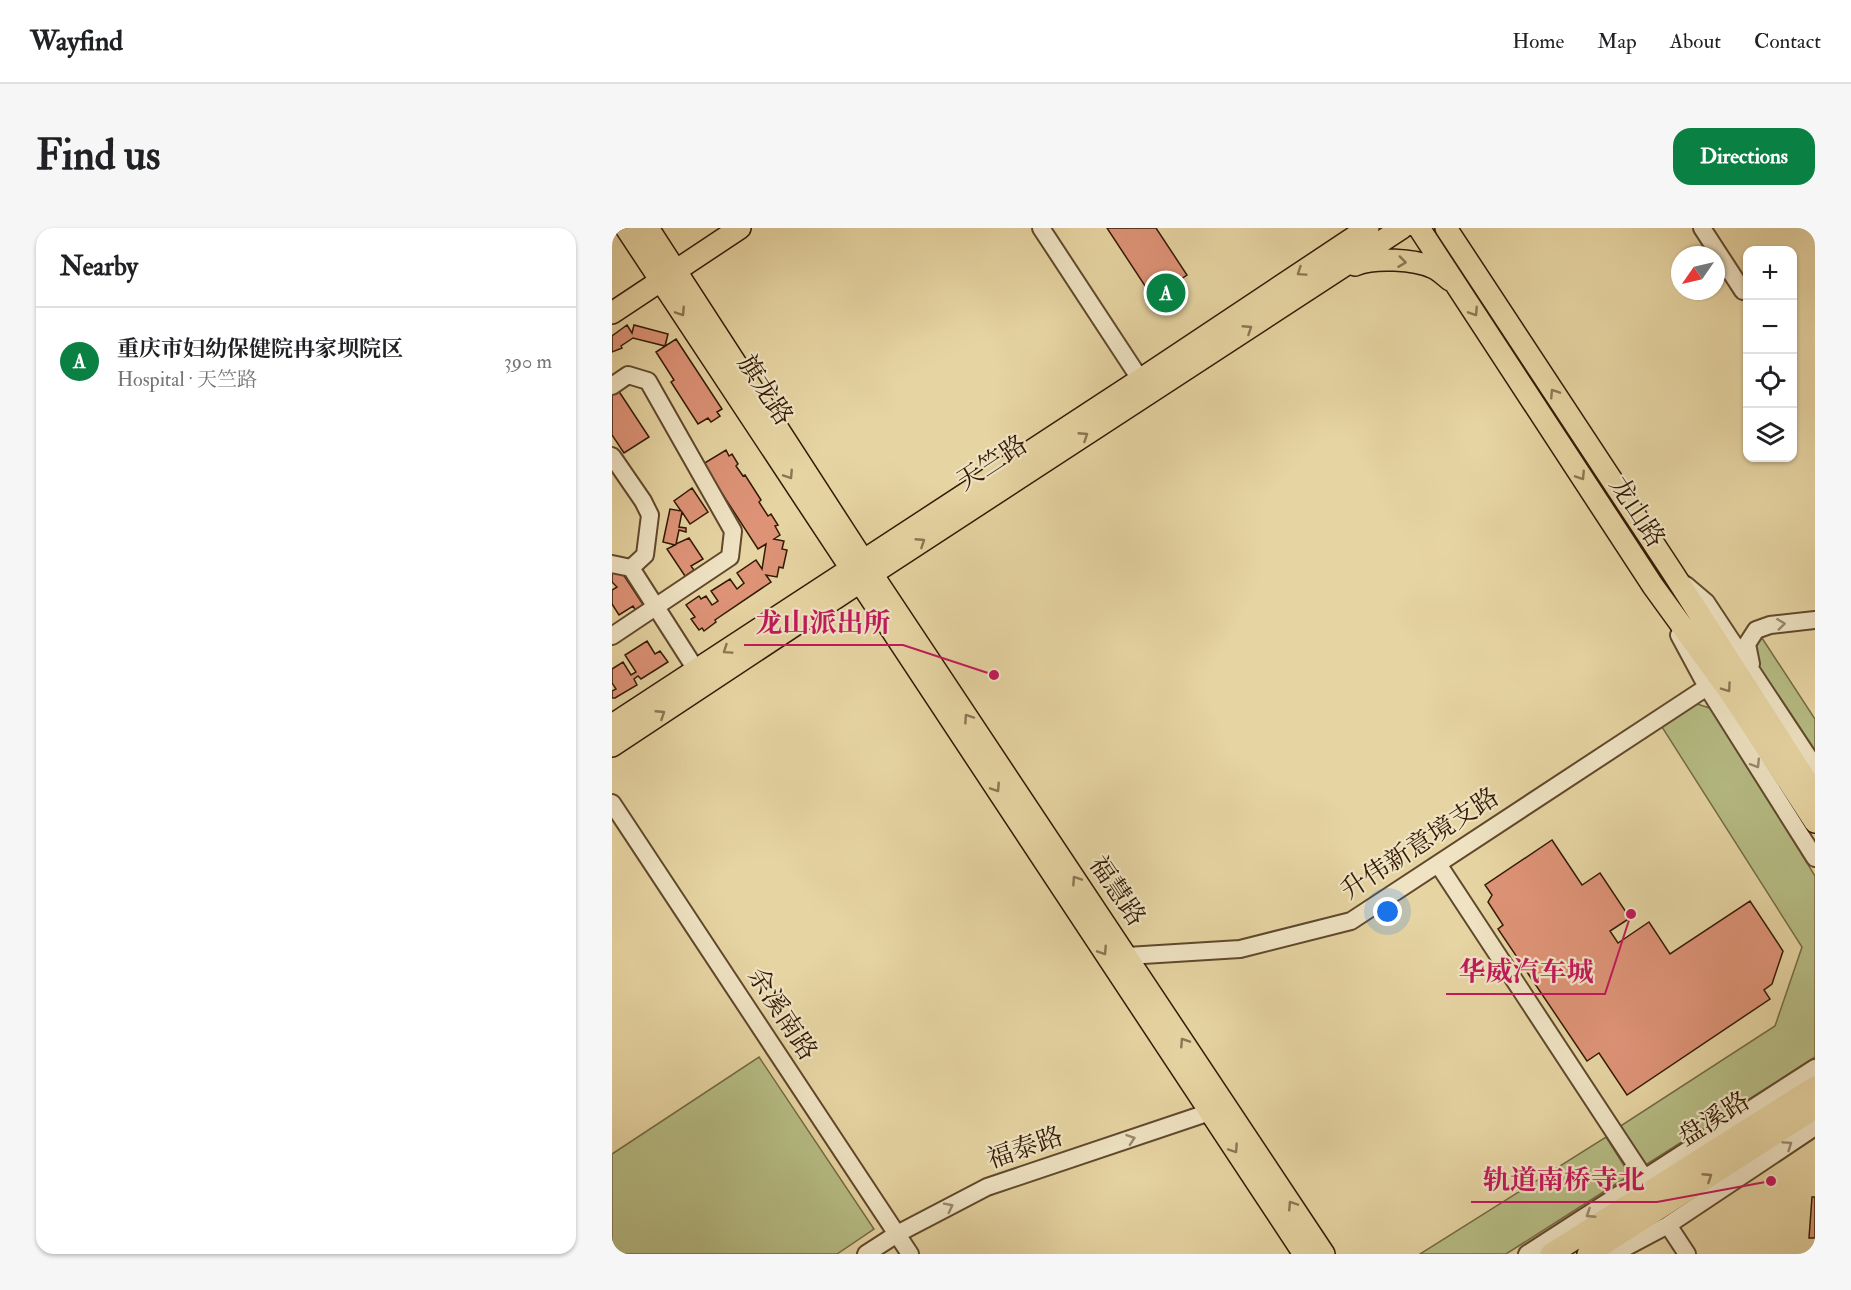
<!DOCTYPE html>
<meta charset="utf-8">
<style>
:root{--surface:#fff;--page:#f6f6f6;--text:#202124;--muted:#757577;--line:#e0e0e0;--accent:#0b8043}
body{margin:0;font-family:"IM FELL Double Pica","Noto Serif SC",serif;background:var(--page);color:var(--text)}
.controls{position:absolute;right:18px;top:18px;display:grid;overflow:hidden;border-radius:12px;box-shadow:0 2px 4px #0004}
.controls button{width:54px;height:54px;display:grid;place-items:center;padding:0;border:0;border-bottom:2px solid var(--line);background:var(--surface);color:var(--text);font:30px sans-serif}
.compass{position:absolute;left:1059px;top:18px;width:54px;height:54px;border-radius:50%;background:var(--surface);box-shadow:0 2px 4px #0004;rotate:236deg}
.you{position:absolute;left:776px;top:684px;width:21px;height:21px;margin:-15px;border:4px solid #fff;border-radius:50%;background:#1a73e8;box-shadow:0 0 0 9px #1a73e833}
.badge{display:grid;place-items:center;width:39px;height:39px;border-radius:50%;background:var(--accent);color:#fff;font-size:20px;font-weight:700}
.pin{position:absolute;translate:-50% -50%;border:3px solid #fff;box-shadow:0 2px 6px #0006}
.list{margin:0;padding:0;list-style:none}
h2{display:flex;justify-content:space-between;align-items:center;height:78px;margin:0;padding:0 24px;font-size:26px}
h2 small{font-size:20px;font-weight:400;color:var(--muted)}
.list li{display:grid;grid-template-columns:39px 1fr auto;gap:18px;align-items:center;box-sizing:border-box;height:108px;padding:0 24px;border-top:2px solid var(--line)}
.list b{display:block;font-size:22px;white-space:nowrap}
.list p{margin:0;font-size:20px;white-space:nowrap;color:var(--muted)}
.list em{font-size:20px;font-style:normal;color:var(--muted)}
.icon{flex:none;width:33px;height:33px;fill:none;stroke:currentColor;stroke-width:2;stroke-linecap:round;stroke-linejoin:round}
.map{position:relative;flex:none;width:1203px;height:1026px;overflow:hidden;border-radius:18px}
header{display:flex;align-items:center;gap:36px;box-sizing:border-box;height:84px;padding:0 30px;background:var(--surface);border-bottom:2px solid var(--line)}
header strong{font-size:28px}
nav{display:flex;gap:33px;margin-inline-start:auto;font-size:21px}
.intro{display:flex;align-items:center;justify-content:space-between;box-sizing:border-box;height:144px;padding:0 36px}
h1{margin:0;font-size:42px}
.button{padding:15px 27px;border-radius:18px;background:var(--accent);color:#fff;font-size:21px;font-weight:700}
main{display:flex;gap:36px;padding:0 36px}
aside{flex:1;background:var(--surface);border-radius:18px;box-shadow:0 2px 4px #0004}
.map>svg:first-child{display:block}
.green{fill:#b6bc84;stroke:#746a44;stroke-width:1.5}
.building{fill:#de9377;stroke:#331904;stroke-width:1.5}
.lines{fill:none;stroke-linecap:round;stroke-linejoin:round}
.minor-casing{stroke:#60482c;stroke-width:20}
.major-casing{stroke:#331904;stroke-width:24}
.minor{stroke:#efe3c3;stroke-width:16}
.major{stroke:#e6d4a2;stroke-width:21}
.oneway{stroke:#8c7653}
.oneway2{stroke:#9a886d}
.labels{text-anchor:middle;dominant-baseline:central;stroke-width:4.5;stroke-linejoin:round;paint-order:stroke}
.street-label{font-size:26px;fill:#331904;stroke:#efe3c3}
.leader{fill:none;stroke:#c2185b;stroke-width:2}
.callout-dot{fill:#c2185b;stroke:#efe3c3;stroke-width:2}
.callout-label{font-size:27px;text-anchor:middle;font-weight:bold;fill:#c2185b;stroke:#efe3c3;stroke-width:4.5;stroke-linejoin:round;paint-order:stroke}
</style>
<header>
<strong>Wayfind</strong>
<nav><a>Home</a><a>Map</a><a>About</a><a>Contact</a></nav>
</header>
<div class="intro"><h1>Find us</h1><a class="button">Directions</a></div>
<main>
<aside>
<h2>Nearby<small></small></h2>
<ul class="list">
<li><span class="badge">A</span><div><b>重庆市妇幼保健院冉家坝院区</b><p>Hospital · 天竺路</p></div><em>390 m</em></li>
</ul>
</aside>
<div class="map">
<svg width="1203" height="1026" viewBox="0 0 1203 1026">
<rect width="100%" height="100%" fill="#e6d4a2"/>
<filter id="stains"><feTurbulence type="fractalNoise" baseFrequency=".00333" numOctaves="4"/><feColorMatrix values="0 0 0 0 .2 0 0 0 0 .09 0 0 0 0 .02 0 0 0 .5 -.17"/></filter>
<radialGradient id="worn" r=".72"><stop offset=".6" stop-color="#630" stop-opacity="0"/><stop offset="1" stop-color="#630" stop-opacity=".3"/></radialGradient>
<path class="green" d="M1150,410L1203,491V527L1147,441L1141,420Z
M1085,476L1101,481L1203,648V829L1032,938L1007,899L1163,798L1190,719L1050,499Z
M147,829L262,1001L225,1026H0V926Z
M994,909L1018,947L894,1026H808Z"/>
<path class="building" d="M495,0H544L575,47L541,70Z
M15,97L20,105L22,97L56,106L53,118L21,110L9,118L10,120L0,124V108Z
M64,111L110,181L105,184L108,188L99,194L96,190L86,196L59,154L62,152L44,124Z
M6,162L37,209L12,225L0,207V166Z
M114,222L117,228L120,226L126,236L124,238L131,248L133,247L149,272L147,274L156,288L159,286L166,297L163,298L168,307L162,311L172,313L170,321L175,322L171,340L167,339L165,349L154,347L159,354L103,392L104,394L92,403L90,400L87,402L79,391L83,389L74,377L87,368L89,371L94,368L100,377L106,373L99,363L118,351L125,361L132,355L125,345L144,332L150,341L154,316L146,321L91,236Z
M80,260L96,284L78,296L70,284L67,299L74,300V304L67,302L64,316L77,310L91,331L79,338L82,342L73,348L55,321L63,317L51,314L58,281L69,283L62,273Z
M0,341L9,343L32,378L24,383L21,378L7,387L0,376V362L5,359L0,354Z
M35,413L43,426L48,423L56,434L29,451L26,448L22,451L25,457L3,470H0V463L4,461L0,455V441L11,434L19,447L24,444L13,427Z
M940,612L970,657L988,645L1018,690L998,703L1006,715L1037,694L1058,726L1138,673L1171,723L1160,756L1152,762L1158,771L1015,867L987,825L975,833L886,701L891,697L876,674L880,667L873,657Z
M1200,969H1203V1010H1197Z"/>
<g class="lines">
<g class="minor-casing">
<path id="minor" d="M429,0L534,160
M1090,0L1131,63
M0,158L16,147L36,153L121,303L118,329L0,408
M0,228L31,273L38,287L33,327L19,340
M0,336L19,340L90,451
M1074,357L1094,374L1203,539
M1067,407L1095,459L1203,630
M1139,436L1135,416L1144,402L1158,397L1203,392
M0,575L298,1026
M826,636L1033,951
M515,728L628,721L739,693L1095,459
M1056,997L1075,1026
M254,1026L285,1006L375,959L598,884
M915,1026L1203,840
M1001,1026L1056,997L1203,899"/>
</g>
<g class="major-casing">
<path id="major" d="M14,0L692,1026
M36,0L260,346L712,1026
M807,0L1041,358L1118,464L1203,594
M834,0L1061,345L1203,566
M743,37C762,29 803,31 822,40C828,43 833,48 838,52
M0,85L128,0
M0,497L529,151L756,0
M0,518L260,346L790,0
M939,1026L1203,859
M976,1026L1203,880"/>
</g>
<use href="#minor" class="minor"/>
<use href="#major" class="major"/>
</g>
<defs><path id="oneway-chevron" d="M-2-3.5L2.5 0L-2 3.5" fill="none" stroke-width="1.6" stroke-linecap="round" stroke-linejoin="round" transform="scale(1.5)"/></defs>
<g class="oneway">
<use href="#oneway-chevron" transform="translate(790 34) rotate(7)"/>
<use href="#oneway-chevron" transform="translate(689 44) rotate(146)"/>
<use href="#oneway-chevron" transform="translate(69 84) rotate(57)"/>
<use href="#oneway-chevron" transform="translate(862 84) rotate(57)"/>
<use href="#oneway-chevron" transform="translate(636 101) rotate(-33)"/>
<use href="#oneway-chevron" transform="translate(942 165) rotate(-123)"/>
<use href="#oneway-chevron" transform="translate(472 208) rotate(-33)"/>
<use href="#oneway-chevron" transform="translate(177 247) rotate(57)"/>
<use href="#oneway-chevron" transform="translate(969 248) rotate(57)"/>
<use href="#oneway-chevron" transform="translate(309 314) rotate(-33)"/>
<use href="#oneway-chevron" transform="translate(115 422) rotate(146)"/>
<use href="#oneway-chevron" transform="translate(1115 460) rotate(55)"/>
<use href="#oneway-chevron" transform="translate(49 486) rotate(-33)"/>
<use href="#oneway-chevron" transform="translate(356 490) rotate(-124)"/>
<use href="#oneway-chevron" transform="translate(384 560) rotate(57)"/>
<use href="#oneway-chevron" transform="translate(464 652) rotate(-124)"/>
<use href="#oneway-chevron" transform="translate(491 723) rotate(57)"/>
<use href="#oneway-chevron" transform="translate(572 814) rotate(-123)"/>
<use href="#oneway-chevron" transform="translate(622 921) rotate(56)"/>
<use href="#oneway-chevron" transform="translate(1096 949) rotate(-33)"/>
<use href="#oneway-chevron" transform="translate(680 977) rotate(-123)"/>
</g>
<g class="oneway2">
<use href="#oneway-chevron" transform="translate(1169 396) rotate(-7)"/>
<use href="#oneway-chevron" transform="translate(1144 536) rotate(58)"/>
<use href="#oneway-chevron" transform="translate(519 911) rotate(-19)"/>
<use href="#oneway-chevron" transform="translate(1176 917) rotate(-34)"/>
<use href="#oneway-chevron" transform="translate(337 979) rotate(-27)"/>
<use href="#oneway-chevron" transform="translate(978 986) rotate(147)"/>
</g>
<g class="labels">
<g class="street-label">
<text transform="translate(153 162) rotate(57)">旗龙路</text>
<text transform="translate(380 235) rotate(-33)">天竺路</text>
<text transform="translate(1025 284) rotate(57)">龙山路</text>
<text transform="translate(808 616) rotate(-33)">升伟新意境支路</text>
<text transform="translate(505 663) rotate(56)">福慧路</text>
<text transform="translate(170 786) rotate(57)">余溪南路</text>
<text transform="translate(1102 891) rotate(-32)">盘溪路</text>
<text transform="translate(413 920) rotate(-19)">福泰路</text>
</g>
</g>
<path class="leader" d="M382 447L291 417H132M1019 686L993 766H834M1159 953L1045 974H859"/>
<g class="callout-dot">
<circle cx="382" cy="447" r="6"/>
<circle cx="1019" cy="686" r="6"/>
<circle cx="1159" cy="953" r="6"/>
</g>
<g class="callout-label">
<text x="211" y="404">龙山派出所</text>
<text x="914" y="753">华威汽车城</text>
<text x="952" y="961">轨道南桥寺北</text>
</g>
<rect width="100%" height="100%" filter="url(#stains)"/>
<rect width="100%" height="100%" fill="url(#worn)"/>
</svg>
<div class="controls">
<button>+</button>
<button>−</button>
<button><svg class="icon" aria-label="locate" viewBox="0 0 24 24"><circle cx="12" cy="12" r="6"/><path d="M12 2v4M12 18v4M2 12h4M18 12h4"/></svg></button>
<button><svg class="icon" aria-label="layers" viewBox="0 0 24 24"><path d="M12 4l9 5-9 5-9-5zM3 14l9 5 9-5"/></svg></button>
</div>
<svg class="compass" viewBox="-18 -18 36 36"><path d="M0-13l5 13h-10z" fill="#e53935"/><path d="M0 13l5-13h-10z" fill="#757577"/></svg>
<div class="you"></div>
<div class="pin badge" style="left:554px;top:65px">A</div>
</div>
</main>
